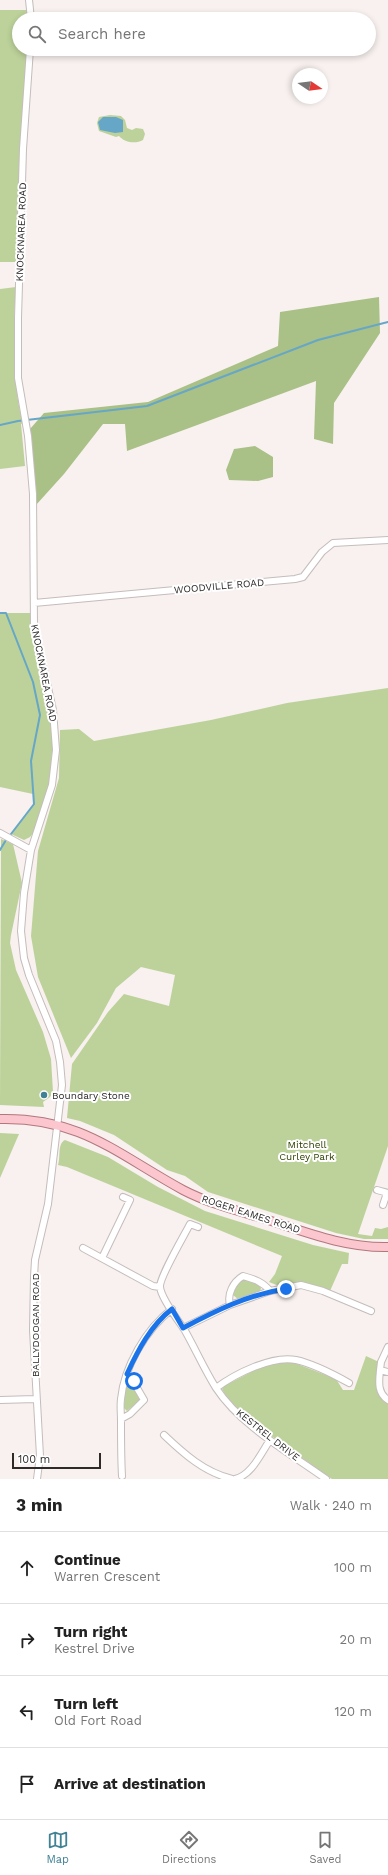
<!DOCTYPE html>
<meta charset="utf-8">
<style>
:root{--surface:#fff;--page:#f2f2f2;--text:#222;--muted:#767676;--line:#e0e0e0;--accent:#408294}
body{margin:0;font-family:"Work Sans",sans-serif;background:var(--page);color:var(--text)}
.compass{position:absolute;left:292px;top:68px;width:36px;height:36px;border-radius:50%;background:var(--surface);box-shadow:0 2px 6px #0003;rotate:103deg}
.scale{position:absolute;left:12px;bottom:10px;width:89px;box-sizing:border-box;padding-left:4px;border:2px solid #2d2a29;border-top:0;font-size:11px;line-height:14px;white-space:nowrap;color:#2d2a29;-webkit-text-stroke:3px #fff;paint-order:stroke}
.stop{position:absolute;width:12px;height:12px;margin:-9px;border:3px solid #1a73e8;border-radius:50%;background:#fff}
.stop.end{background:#1a73e8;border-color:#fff;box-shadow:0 1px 4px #0008}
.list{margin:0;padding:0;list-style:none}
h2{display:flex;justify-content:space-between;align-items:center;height:52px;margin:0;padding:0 16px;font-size:17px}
h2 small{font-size:13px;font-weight:400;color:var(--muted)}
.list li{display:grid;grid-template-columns:26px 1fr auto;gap:12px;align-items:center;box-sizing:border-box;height:72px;padding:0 16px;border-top:1px solid var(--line)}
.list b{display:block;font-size:15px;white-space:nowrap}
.list p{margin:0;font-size:13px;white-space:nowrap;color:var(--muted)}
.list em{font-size:13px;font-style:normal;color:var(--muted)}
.icon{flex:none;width:22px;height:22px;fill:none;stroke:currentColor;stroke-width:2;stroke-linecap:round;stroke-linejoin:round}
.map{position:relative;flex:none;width:388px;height:1479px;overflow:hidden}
.search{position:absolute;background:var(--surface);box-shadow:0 2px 6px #0003;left:12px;right:12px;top:12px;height:44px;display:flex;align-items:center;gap:10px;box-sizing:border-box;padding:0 14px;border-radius:22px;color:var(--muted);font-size:15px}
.sheet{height:340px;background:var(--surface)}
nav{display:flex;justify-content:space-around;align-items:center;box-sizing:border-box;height:56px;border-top:1px solid var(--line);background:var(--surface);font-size:11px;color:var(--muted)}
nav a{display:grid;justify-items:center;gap:2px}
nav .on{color:var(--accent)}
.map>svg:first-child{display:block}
.green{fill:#bcd29a}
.forest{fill:#a9c086}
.water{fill:#66a6c7}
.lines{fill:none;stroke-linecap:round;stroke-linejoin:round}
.stream{stroke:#66a6c7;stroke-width:2}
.minor-casing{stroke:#c4bdbb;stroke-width:8}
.major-casing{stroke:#b1777e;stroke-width:10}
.minor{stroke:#fff;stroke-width:6}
.major{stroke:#fbc6cd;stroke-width:8}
.route{stroke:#1a73e8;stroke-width:5}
.poi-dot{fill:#408294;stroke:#fff;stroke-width:1.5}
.labels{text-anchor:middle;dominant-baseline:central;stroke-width:4;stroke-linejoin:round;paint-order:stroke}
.street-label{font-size:10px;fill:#2d2a29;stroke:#fff}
.poi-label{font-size:10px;fill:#2d2a29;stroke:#fff;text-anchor:start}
.park-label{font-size:10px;fill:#2e4000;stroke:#fff}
</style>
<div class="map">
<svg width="388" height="1479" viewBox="0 0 388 1479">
<rect width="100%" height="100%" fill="#f8f1ef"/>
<path class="green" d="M0,10H27V19H19V49H27L17,262H0Z
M110,115L121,116L125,120L127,128L132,130L136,128L143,129L145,134L143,140C136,144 125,143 119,136L116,137L99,131L97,123L99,117Z
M16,287C13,326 12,386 23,423L21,424L25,466L0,469V289Z
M0,613H30L31,635L48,701L53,743L49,785L34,832L30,837L24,840L11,834L34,804L33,794L0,787Z
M388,688V1146L358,1234L372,1236L375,1228L381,1229L388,1227V1239H364L336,1233L208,1192L185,1176L167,1170L114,1135L80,1121L67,1118L72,1064L108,1012L124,994L169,1006L175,975L141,967L116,988L97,1023L71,1058L38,977L31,936L38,851L59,778L60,730L79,729L94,741L211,720L287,703Z
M1,839L13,844L22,883L11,935L10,943L16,970L43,1032L51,1059L53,1092L50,1097L43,1102L44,1107L0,1105Z
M0,1133L19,1134L0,1178Z
M65,1140L108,1157L158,1187L205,1211L313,1245L349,1253L348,1264H342L330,1291C321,1288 310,1283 299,1283C285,1283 284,1289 269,1282L275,1274L282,1256L67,1167L58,1165C61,1157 57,1144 65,1140Z
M242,1280C250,1280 256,1282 261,1288L260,1292L239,1300L233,1295C235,1288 236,1284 242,1280Z
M366,1356L379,1362C377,1380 373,1390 388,1402V1479H332L267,1433L240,1411L226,1396L222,1389L224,1386L261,1367L287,1360L336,1379L343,1390H354Z
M129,1383L132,1385L141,1399L127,1411L124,1408L125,1389Z"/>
<path class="forest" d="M379,297L380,333L334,403L333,444L314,439L316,381L127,451L125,424H103L64,474L36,505L30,429L44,413L148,402L278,346L280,312Z
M255,446L273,457V477L258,481L229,480L226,470L234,449Z"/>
<path class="water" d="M103,117H116L123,120V132L115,133L100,130L98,122Z"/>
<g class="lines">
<path class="stream" d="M0,425L18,421L147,406L318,340L388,322
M0,613H6L33,682L40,715L31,761L34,804L11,834
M0,850L6,840"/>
<g class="minor-casing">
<path id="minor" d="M29,0L31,19
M30,49L23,149L18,318V378L28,436L33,494L34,626L53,710L56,750L52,785L31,850L24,893L21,931L24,958L29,975L56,1041L60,1062L62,1085L48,1204L35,1260L34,1277L33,1330L40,1456L37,1479
M34,603L295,579L303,577L322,552L333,543L388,540
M0,833L31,850
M377,1190L388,1193
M383,1205L387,1193
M198,1227L190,1224C185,1234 159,1278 160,1287C161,1298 177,1319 184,1329C195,1348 204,1369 216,1388C241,1426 290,1453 326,1479
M83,1248L153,1286L160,1287
M102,1258L130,1200L123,1197
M230,1305C227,1294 233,1282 243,1276C254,1279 263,1282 270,1291
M183,1328L230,1305L270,1291L301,1285L323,1291L371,1311
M380,1370L381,1362L388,1347
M388,1372L380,1370C379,1381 377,1393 388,1400
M216,1388C235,1374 272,1355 296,1360C314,1364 333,1374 349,1383
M0,1400L36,1399
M121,1419L130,1414L144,1400L133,1381L127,1374
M164,1435C184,1454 204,1472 232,1479
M122,1476C121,1458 121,1439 121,1420C121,1413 120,1406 121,1399C124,1367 146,1329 172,1309
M235,1479C252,1475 261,1453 270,1440"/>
</g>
<g class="major-casing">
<path id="major" d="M0,1119C80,1117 117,1154 183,1190C208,1203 235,1210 262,1218C303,1231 344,1248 388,1247"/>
</g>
<use href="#minor" class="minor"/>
<use href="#major" class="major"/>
</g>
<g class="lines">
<path class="route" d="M134,1381L127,1374C138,1350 151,1325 172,1309L183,1328C215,1311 249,1294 286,1289"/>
</g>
<circle class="poi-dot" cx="44" cy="1095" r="4"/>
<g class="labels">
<g class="street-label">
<text transform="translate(21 232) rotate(-88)">KNOCKNAREA ROAD</text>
<text transform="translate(219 586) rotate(-5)">WOODVILLE ROAD</text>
<text transform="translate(44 673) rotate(79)">KNOCKNAREA ROAD</text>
<text transform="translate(251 1214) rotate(18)">ROGER EAMES ROAD</text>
<text transform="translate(35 1325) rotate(-90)">BALLYDOOGAN ROAD</text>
<text transform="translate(268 1435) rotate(38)">KESTREL DRIVE</text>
</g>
<g class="poi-label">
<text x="52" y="1095">Boundary Stone</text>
</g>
<g class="park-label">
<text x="307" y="1144">Mitchell<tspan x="307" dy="12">Curley Park</tspan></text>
</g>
</g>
</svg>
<svg class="compass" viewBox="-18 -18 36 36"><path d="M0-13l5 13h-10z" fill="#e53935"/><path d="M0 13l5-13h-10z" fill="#767676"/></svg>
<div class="scale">100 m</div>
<div class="stop" style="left:134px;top:1381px"></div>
<div class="stop end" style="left:286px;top:1289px"></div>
<div class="search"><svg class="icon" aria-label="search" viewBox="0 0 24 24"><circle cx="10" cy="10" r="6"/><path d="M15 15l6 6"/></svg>Search here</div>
</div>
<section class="sheet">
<h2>3 min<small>Walk · 240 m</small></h2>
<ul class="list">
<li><svg class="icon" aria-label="ahead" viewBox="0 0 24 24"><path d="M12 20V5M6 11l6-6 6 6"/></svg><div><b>Continue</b><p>Warren Crescent</p></div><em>100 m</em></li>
<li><svg class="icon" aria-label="right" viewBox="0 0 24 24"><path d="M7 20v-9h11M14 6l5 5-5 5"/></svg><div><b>Turn right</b><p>Kestrel Drive</p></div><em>20 m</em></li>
<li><svg class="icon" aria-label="left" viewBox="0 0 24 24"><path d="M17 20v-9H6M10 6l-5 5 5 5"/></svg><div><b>Turn left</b><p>Old Fort Road</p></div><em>120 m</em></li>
<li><svg class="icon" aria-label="arrive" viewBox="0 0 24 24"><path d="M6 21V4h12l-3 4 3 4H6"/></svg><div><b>Arrive at destination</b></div></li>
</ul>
</section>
<nav>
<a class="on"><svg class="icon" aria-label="map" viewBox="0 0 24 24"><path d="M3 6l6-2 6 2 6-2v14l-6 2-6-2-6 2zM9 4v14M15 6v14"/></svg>Map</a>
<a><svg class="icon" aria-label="directions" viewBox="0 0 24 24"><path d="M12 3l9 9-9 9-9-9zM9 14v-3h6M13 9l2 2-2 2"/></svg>Directions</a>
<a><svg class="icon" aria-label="saved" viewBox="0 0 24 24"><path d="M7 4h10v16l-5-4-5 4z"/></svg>Saved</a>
</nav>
